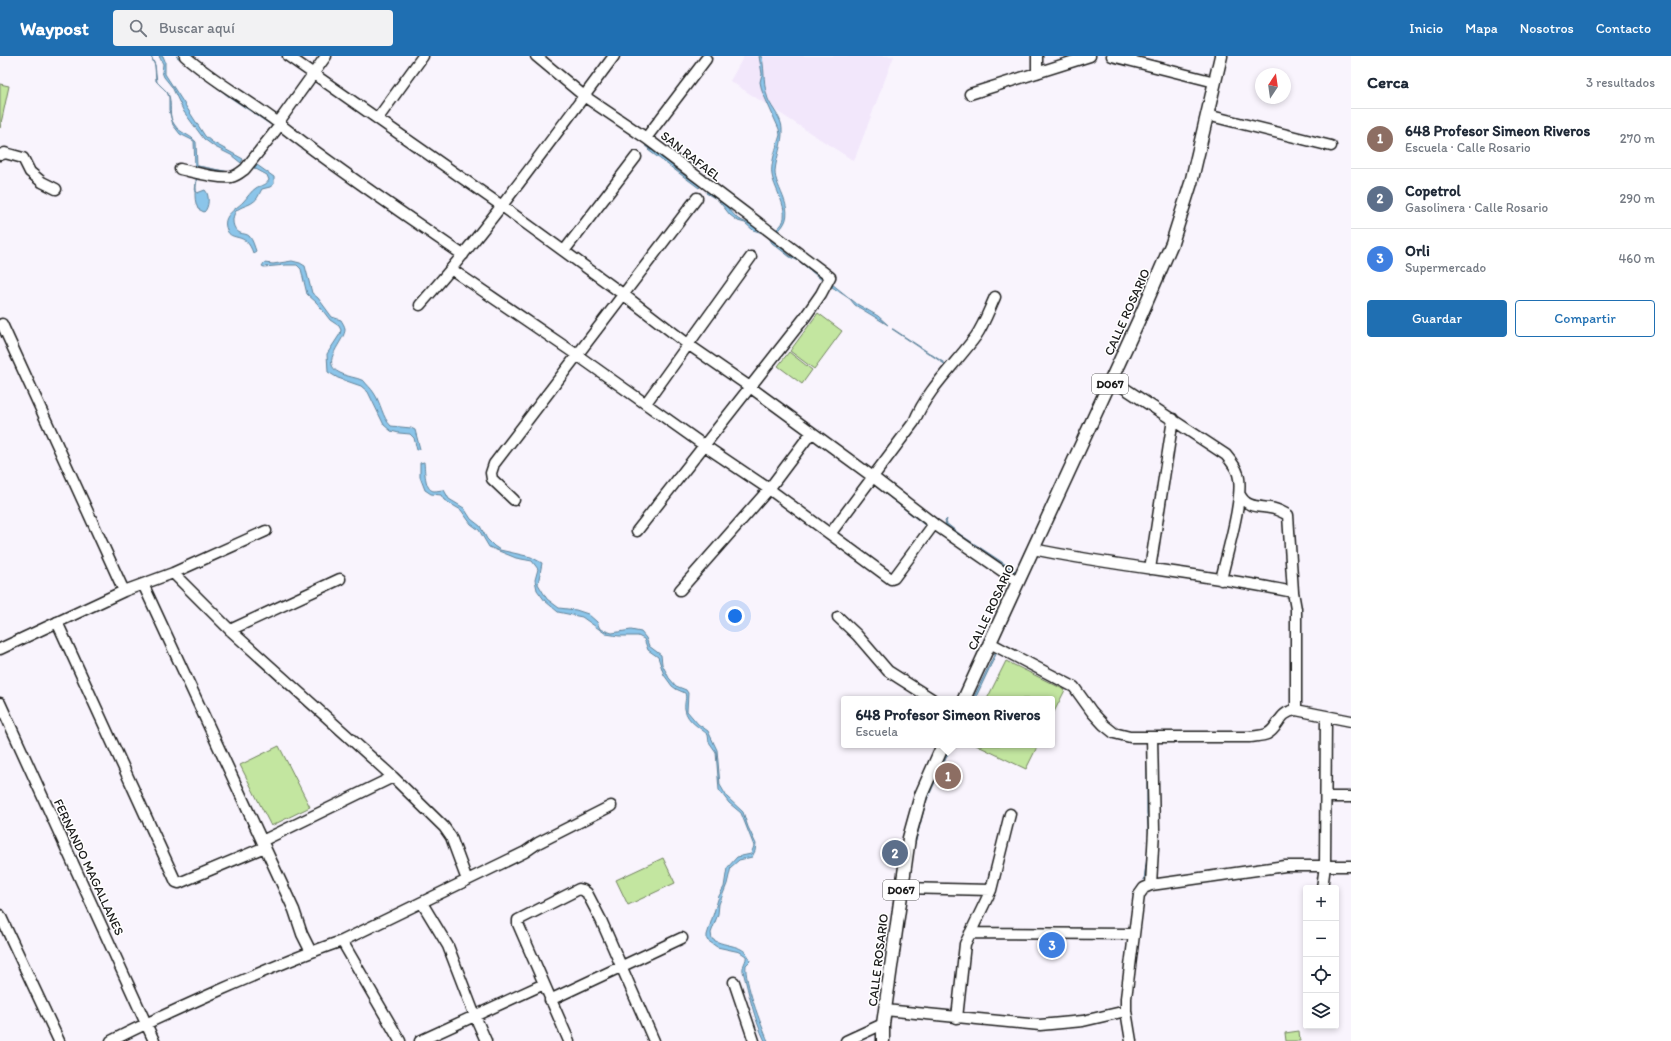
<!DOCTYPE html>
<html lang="es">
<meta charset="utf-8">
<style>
:root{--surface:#fff;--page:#f2f2f3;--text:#1f2937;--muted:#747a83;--line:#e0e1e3;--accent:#1f6fb2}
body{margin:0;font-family:Itim,sans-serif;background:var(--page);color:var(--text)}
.controls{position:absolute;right:12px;bottom:12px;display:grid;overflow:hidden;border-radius:4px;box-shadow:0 2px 6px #0003}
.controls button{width:36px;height:36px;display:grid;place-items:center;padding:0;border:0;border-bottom:1px solid var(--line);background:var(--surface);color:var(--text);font:20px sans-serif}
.compass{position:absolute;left:1255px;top:12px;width:36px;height:36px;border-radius:50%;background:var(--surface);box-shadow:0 2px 6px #0003;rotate:13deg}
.you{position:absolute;left:735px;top:560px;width:14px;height:14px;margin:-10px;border:3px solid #fff;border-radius:50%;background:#1a73e8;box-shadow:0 0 0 6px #1a73e833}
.badge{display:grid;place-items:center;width:26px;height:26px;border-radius:50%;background:var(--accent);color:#fff;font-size:13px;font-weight:700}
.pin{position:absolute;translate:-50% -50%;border:2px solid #fff;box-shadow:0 1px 4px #0006}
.popup{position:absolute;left:841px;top:640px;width:214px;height:52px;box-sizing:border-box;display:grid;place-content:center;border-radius:4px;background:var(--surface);filter:drop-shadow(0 1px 3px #0005);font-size:13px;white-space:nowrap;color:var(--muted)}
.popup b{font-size:15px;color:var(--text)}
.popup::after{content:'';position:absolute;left:50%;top:100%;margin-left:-8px;border:8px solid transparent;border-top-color:var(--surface)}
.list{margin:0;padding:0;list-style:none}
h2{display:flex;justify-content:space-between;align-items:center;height:52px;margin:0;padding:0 16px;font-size:17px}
h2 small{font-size:13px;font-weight:400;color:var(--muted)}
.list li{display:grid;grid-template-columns:26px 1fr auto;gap:12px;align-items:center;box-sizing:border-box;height:60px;padding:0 16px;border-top:1px solid var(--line)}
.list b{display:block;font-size:15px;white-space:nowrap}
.list p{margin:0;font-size:13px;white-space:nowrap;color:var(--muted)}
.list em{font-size:13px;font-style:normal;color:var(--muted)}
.actions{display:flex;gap:8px;padding:12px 16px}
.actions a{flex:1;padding:9px 0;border:1px solid var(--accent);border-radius:4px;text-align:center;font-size:14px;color:var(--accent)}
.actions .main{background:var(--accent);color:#fff}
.icon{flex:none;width:22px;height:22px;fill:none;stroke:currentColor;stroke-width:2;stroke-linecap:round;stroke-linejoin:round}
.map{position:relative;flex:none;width:1351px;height:985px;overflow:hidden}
header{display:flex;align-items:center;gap:24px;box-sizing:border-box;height:56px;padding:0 20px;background:var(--accent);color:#fff}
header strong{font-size:19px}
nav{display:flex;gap:22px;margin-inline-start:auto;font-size:14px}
.search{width:280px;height:36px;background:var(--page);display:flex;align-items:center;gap:10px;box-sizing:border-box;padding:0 14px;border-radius:4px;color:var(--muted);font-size:15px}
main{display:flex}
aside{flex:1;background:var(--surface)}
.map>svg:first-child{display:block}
.built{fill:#f2e7fb}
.green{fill:#c3e6a0;stroke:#70815e}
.water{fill:#8bc5ea;stroke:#5f8198}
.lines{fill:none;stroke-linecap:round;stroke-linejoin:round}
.stream{stroke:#5f8198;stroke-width:2}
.minor-casing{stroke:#1c1c1c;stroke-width:13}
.major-casing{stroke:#1c1c1c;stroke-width:15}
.minor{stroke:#fff;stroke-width:10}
.major{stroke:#fff;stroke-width:12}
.labels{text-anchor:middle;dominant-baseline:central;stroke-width:3;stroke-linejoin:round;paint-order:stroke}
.shield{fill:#fff;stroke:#606060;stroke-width:1}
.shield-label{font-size:12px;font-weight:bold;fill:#1c1c1c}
.street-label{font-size:13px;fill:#1c1c1c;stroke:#fff}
</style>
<header>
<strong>Waypost</strong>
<div class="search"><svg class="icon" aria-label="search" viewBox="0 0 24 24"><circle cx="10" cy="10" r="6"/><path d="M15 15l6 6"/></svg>Buscar aquí</div>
<nav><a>Inicio</a><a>Mapa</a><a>Nosotros</a><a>Contacto</a></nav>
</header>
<main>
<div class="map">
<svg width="1351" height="985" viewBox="0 0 1351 985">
<rect width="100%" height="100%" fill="#f9f4fd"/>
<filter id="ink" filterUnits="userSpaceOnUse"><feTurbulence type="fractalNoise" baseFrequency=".025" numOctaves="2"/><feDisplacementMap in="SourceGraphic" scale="8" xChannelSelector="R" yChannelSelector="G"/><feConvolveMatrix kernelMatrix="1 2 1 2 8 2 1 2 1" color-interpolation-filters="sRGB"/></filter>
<g filter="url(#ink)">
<path class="built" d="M744,0H894L854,105L730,25Z"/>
<path class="green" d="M0,28L9,30L0,72Z
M818,257L842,275L814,313L790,295Z
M789,296L812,314L802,328L778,310Z
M1006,605L1065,634L1052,660V643H987Z
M976,689H1038L1026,713Z
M279,690L310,751L271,770L240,709Z
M663,802L675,827L628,849L616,824Z
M1299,975L1300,985H1286L1285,977Z"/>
<path class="water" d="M151,0L155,9L157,26C161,31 167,34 169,40C172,49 168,60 174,68C180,78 190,78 196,86L197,110L229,116L198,110V113L195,112L194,85L180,78L173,69L169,54V41L167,36L156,25L155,10Z
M159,0H163L165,5V18L205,80L212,86L243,103L241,107L231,99L215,91L204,83L184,56L172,31L164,21L162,16L163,8Z
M176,0L273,69L274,71L228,40Z
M759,0L762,1C765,17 763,28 768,43C772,53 782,62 782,73C783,87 776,102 775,115C774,132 800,156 778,175L777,173C795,160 774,134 772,119C770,109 777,89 780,79L779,73L762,35L760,26L762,18Z
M650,92C660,98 668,106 677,114C685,120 693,125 701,130L699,132L648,94Z
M257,109L274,121V128L270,131L262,133C259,138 258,143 253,146C248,150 241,150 236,155C231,162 232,173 240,177C243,178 247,178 249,180C253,184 254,190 256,195L253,197C246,175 231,186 227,174C221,160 235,154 243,146C247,142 251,135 256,132C260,129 265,131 269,124L267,119L254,112Z
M196,118C199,124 194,130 197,137L205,134C210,139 209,152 204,156L198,153C192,140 197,130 196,118Z
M707,135L723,147L738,163L761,173L790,200L797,202L818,217L825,224L823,225L799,205L790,201L772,187L769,182L763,177L753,174L745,167L738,165L730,159L718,144L706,137Z
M292,205L300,207L305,210L312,237L318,242L332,261L341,264C342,266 345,270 345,273C346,284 318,307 340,317C347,321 356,321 364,325C367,329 371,332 374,337C381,347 382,361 391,370L411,372L415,374L420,393L417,394L414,382L410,378L399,377L391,375L384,369L368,336L361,330L338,322L328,316L327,298L340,278L341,274L339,270L330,264L317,247L307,238L301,213L297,209H286L264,211L262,210L264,207L273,208Z
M832,228L857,248L878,260L888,269L855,249L850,243L832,231Z
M892,273H893L946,308V309Z
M424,406C425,413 424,434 434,435C438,435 440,434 444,434L449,443L464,452L471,463L480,470L487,483L494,490L500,494L531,501L542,507L538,528L547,543L559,552L576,554L588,558L597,566L600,573L612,577L631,574L641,576L646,582L649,590L661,599L662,608L669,622L676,630L686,634L688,637L687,655L698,668L708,675L717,694L720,729L727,741L743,756L748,771L756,788L755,795L752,801L739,804L731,811L727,828L719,848L718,858L711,877L712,883C726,892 746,887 750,905L746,909C744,925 761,969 768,985H765C754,963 749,938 743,915C742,909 747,905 746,900L740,896L717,891L707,884V879L719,840L724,831L727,812L737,801L751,798L754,790L741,757L729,747L719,734L716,696L709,686L708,679C700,671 687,666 685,653C684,647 687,642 685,637L676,633L672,630L664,619L658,601L648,594L644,583L638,580H619L606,578L582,561L558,556L545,545L537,534L535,524L538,513L532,505L516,502L489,491L479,474L471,468L461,454L444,444L441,439L431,438L425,434L420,421V407Z
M873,428H874L928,470L927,471L874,429H871Z
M947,463L946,467L961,479L1017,516L1016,517L946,469L945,465Z
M997,593L1072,632L1073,634C1083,648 1102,678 1120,684C1129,686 1139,685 1148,685L1147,757C1152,779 1147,801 1144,824L1149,786L1147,757V686L1125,685L1113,681L1088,655L1072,632L998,594L975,643H973Z
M951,689H952L926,746L915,788L925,745Z"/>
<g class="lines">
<path class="stream" d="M646,90L651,94"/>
<g class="minor-casing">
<path id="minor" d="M185,0C213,25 247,43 277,66C336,113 400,155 463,199
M288,0L502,150L624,239L689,289L750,331L873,421L934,468L1018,526
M536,0L584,40L646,82L830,221L821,238L805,261L637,475
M1112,0L1215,26
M1037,17V0
M970,38L1090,0
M1207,59L1331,90
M378,62L423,0
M278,67L326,0
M646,82L706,3
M0,99L5,97L23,102L30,116L42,126L56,133
M180,113C194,116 217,123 231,121C237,120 241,116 245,113L280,69
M564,195L636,101
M451,213L577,299L705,390L769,433L891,523L894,522L934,468
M420,249C490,170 551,84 614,0
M2,268L124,535
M1112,324L1226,399C1231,405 1236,411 1238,418C1245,439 1226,500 1221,524
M646,347L751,201
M1240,439C1247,452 1258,450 1270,452C1277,453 1282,456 1288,459L1293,536L1296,553V654
M514,444L492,423L491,417L494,408L697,142
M830,478L914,366C928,332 955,309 976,280C984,268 989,254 995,241
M1033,493C1119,511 1207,518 1293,536
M1150,513L1173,363
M173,517L230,574L393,721L444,771L451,781L467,824
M143,528L262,785L294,854L302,878L311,896
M680,534L769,433L811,377
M838,561L857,579L888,615L932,643
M57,566L176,826L179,827L265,791
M230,574L340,523
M990,587L1074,631L1092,656L1104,669L1114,677L1130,681H1250C1255,680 1262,680 1267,678C1280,671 1278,656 1296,654L1351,665
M0,593L124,535L173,517L266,475
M0,647L154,985
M1326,741H1351
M262,785L393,721
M1151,829L1154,774L1152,681
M901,832L991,834
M1322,832L1325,810L1326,660
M422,847L448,890L475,960L486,985
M0,859L59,985
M970,877L1133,878
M342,885L400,985
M734,926L754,985
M550,944L682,882
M885,954L1040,969L1083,965L1126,955
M957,962L965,888L991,834L1010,758
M111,985C146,967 182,951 218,935C259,917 300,899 342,885L525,796L538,787L611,750
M420,985L544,928
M569,985L518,868V864L579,833L583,834L587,837L601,864L654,985
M846,985L883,968
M1131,985L1126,955V942L1139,839L1144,832L1151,829L1285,810H1351"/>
</g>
<g class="major-casing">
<path id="major" d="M964,643L1141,259L1172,187L1191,127L1221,0
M883,985V968L909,782L921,739L943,689"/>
</g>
<use href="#minor" class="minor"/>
<use href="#major" class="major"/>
</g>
</g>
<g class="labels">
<g class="shield">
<rect x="1092" y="318" width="36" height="20" rx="3"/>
<rect x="883" y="824" width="36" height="20" rx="3"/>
</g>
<g class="shield-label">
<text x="1110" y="328">D067</text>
<text x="901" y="834">D067</text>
</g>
<g class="street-label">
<text transform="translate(691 100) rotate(38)">SAN RAFAEL</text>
<text transform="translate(1127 256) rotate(-66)">CALLE ROSARIO</text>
<text transform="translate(991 551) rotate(-65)">CALLE ROSARIO</text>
<text transform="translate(89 811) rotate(65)">FERNANDO MAGALLANES</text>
<text transform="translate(878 904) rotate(-83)">CALLE ROSARIO</text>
</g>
</g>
</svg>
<div class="controls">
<button>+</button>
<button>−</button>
<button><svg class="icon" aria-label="locate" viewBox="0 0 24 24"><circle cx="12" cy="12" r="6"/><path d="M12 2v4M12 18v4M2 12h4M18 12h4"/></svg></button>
<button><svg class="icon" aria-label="layers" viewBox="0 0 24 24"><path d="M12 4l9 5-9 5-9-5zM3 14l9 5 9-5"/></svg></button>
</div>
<svg class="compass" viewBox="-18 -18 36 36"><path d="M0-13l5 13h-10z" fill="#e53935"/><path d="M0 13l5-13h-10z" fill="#747a83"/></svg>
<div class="you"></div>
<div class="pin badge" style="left:948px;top:720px;background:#8d6e63">1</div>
<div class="popup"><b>648 Profesor Simeon Riveros</b>Escuela</div>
<div class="pin badge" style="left:895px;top:797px;background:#5c6f8a">2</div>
<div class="pin badge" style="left:1052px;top:889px;background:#3f7fe0">3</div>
</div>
<aside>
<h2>Cerca<small>3 resultados</small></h2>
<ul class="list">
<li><span class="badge" style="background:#8d6e63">1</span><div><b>648 Profesor Simeon Riveros</b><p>Escuela · Calle Rosario</p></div><em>270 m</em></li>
<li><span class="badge" style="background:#5c6f8a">2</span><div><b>Copetrol</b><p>Gasolinera · Calle Rosario</p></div><em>290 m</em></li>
<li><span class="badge" style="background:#3f7fe0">3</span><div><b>Orli</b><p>Supermercado</p></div><em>460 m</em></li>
</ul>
<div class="actions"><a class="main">Guardar</a><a>Compartir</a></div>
</aside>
</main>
